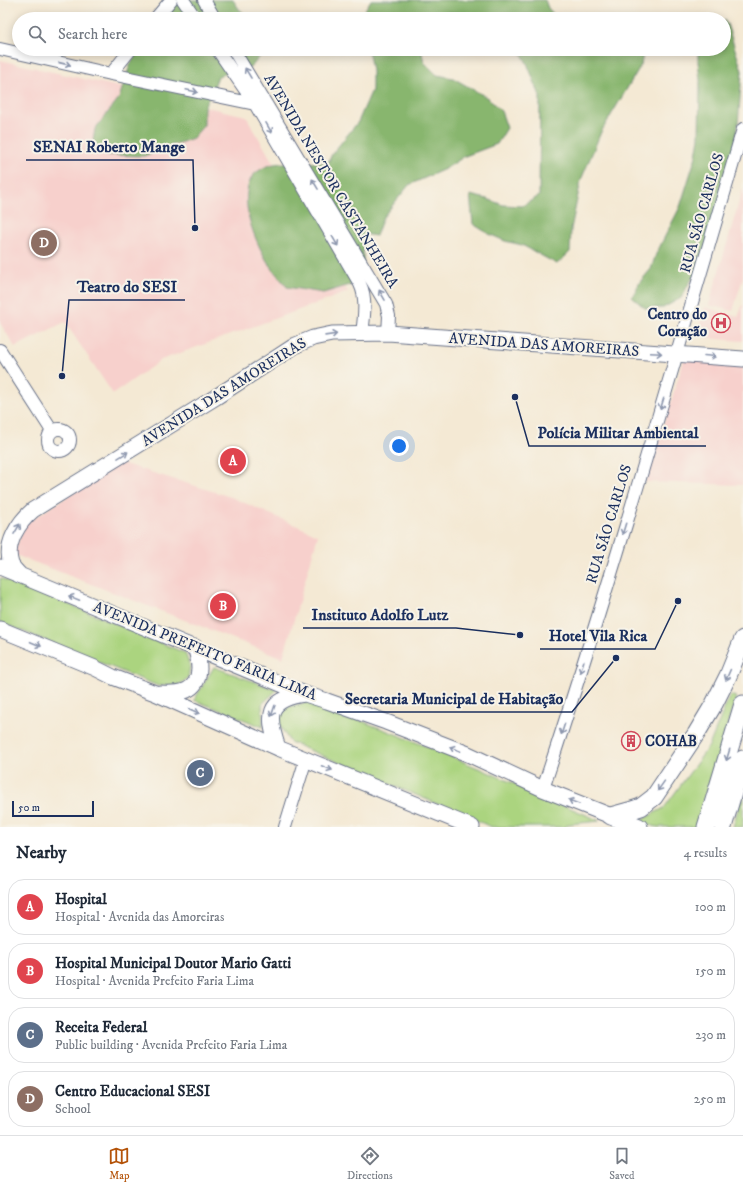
<!DOCTYPE html>
<meta charset="utf-8">
<style>
:root{--surface:#fff;--page:#f6f6f7;--text:#1f2937;--muted:#747a83;--line:#e0e1e3;--accent:#b45309}
body{margin:0;font-family:"IM FELL DW Pica",serif;background:var(--page);color:var(--text)}
.scale{position:absolute;left:12px;bottom:10px;width:82px;box-sizing:border-box;padding-left:4px;border:2px solid #1b2f5e;border-top:0;font-size:11px;line-height:14px;white-space:nowrap;color:#1b2f5e;-webkit-text-stroke:3px #f7f3e8;paint-order:stroke}
.you{position:absolute;left:399px;top:446px;width:14px;height:14px;margin:-10px;border:3px solid #fff;border-radius:50%;background:#1a73e8;box-shadow:0 0 0 6px #1a73e833}
.badge{display:grid;place-items:center;width:26px;height:26px;border-radius:50%;background:var(--accent);color:#fff;font-size:13px;font-weight:700}
.pin{position:absolute;translate:-50% -50%;border:2px solid #fff;box-shadow:0 1px 4px #0006}
.list{margin:0;padding:0;list-style:none}
h2{display:flex;justify-content:space-between;align-items:center;height:52px;margin:0;padding:0 16px;font-size:17px}
h2 small{font-size:13px;font-weight:400;color:var(--muted)}
.list li{display:grid;grid-template-columns:26px 1fr auto;gap:12px;align-items:center;box-sizing:border-box;height:56px;margin:0 8px 8px;padding:0 8px;border:1px solid var(--line);border-radius:16px}
.list b{display:block;font-size:15px;white-space:nowrap}
.list p{margin:0;font-size:13px;white-space:nowrap;color:var(--muted)}
.list em{font-size:13px;font-style:normal;color:var(--muted)}
.icon{flex:none;width:22px;height:22px;fill:none;stroke:currentColor;stroke-width:2;stroke-linecap:round;stroke-linejoin:round}
.map{position:relative;flex:none;width:743px;height:827px;overflow:hidden}
.search{position:absolute;background:var(--surface);box-shadow:0 2px 10px #0003;left:12px;right:12px;top:12px;height:44px;display:flex;align-items:center;gap:10px;box-sizing:border-box;padding:0 14px;border-radius:22px;color:var(--muted);font-size:15px}
.sheet{height:308px;background:var(--surface)}
nav{display:flex;justify-content:space-around;align-items:center;box-sizing:border-box;height:56px;border-top:1px solid var(--line);background:var(--surface);font-size:11px;color:var(--muted)}
nav a{display:grid;justify-items:center;gap:2px}
nav .on{color:var(--accent)}
.map>svg:first-child{display:block}
.built{fill:#f7d0cc}
.green{fill:#abd47f;stroke:#63826e}
.forest{fill:#88b66e;stroke:#527266}
.lines{fill:none;stroke-linecap:round;stroke-linejoin:round}
.minor-casing{stroke:#677087;stroke-width:14}
.major-casing{stroke:#677087;stroke-width:17}
.highway-casing{stroke:#677087;stroke-width:19}
.minor{stroke:#fff;stroke-width:12}
.major{stroke:#fff;stroke-width:15}
.highway{stroke:#fff;stroke-width:17}
.oneway{stroke:#8d97ae}
.labels{text-anchor:middle;dominant-baseline:central;stroke-width:4;stroke-linejoin:round;paint-order:stroke}
.street-label{font-size:15px;fill:#1b2f5e;stroke:#f7f3e8}
.poi-label{font-size:15px;font-weight:bold;fill:#1b2f5e;stroke:#f7f3e8;text-anchor:end}
.leader{fill:none;stroke:#1b2f5e;stroke-width:1.5}
.callout-dot{fill:#1b2f5e;stroke:#f7f3e8;stroke-width:1.5}
.callout-label{font-size:16px;text-anchor:middle;font-weight:bold;fill:#1b2f5e;stroke:#f7f3e8;stroke-width:4;stroke-linejoin:round;paint-order:stroke}
</style>
<div class="map">
<svg width="743" height="827" viewBox="0 0 743 827">
<rect width="100%" height="100%" fill="#f7f3e8"/>
<filter id="ink" filterUnits="userSpaceOnUse"><feTurbulence type="fractalNoise" baseFrequency=".025" numOctaves="2"/><feDisplacementMap in="SourceGraphic" scale="8" xChannelSelector="R" yChannelSelector="G"/><feConvolveMatrix kernelMatrix="1 2 1 2 8 2 1 2 1" color-interpolation-filters="sRGB"/></filter>
<filter id="wash" filterUnits="userSpaceOnUse"><feTurbulence type="fractalNoise" baseFrequency=".012" numOctaves="4" result="noise"/><feDisplacementMap in="SourceGraphic" scale="16" xChannelSelector="R" yChannelSelector="G"/><feGaussianBlur stdDeviation="0.9" result="paint"/><feColorMatrix in="noise" values="0 0 0 0 0 0 0 0 0 0 0 0 0 0 0 0 0 1.4 0 .05"/><feComposite in="paint" operator="in"/></filter>
<g filter="url(#wash)">
<rect width="100%" height="100%" fill="#f4e9d4"/>
<path class="built" d="M0,60L246,116L348,292L161,360L113,394L65,322L15,347L0,323Z
M743,188V277L733,311L709,305Z
M743,304V341L707,338L698,330L705,307L738,317Z
M685,357L743,364V485L645,482Z
M121,463L231,497L318,535L283,658L13,554L26,523Z"/>
<path class="green" d="M0,578L83,610L185,653L190,666L188,678L179,685L158,686L0,622Z
M214,667L277,690L262,704L263,727L194,700Z
M730,695L736,697L696,827H657L637,822L664,808L709,746Z
M309,702C408,736 504,779 600,821L569,824L565,827H492L290,742L277,721L288,707Z
M743,791V827H733Z"/>
<path class="forest" d="M171,0H233L239,9L251,19H156Z
M371,0H545L548,8L558,19H495C488,14 445,11 438,13C435,14 432,17 430,19H359Z
M724,20L727,24L742,71L738,125L732,164L700,270L689,283L681,298L663,308H645L632,297L640,282L651,269L656,254L680,207L696,156L699,138L700,80L698,62V49H724Z
M138,49H261L262,54L252,66L218,76L212,92L204,107V125L193,138L144,156L108,155L92,147L95,129L119,98L130,65Z
M366,49H421L424,62L437,75L453,78L488,98L501,111L507,128L497,144L465,156L445,169L409,185L383,217L376,236L363,234V268L357,283L323,293L287,287C281,279 272,270 267,261C254,239 238,200 252,177C254,173 263,168 267,166C278,161 314,163 328,163L332,154L358,122L372,90V71L369,54Z
M519,49H644L641,65L601,132L581,180L571,229L570,252L557,264L522,245L505,241L489,234L473,224L470,195L487,199L503,205L522,206L539,196L540,96L527,63Z"/>
</g>
<g filter="url(#ink)">
<g class="lines">
<g class="minor-casing">
<path id="minor" d="M183,0L196,19
M204,0L215,19
M155,19L171,0
M0,49L111,74L255,104
M217,49L255,104L360,284C367,298 364,318 362,334
M233,49L386,304L389,316L388,333
M111,74L131,49
M0,350L52,431
M48 440a11 11 0 1 1 22 0a11 11 0 1 1-22 0Z
M543,789C615,570 678,349 743,129
M285,827L306,759"/>
</g>
<g class="major-casing">
<path id="major" d="M0,567L305,694L327,701L386,722L468,754L543,789L611,816
M21,576C18,573 13,568 11,564C4,544 19,522 33,510L216,397L296,345L313,338L332,334L388,333L743,359
M0,629L95,668L113,677L155,693L278,748L472,827
M160,693C179,694 198,693 199,669C199,660 198,655 195,647
M278,748C267,716 266,699 305,694"/>
</g>
<g class="highway-casing">
<path id="highway" d="M611,816L629,811L641,807L654,797L696,734L714,704L728,676L743,639
M611,816L639,827
M706,827L743,704
M723,827L743,759"/>
</g>
<use href="#minor" class="minor"/>
<use href="#major" class="major"/>
<use href="#highway" class="highway"/>
</g>
<defs><path id="oneway-shaft" d="M-6 0H5M1.5-3L5.5 0L1.5 3" fill="none" stroke-width="1.6" stroke-linecap="round" stroke-linejoin="round"/></defs>
<g class="oneway">
<use href="#oneway-shaft" transform="translate(65 64) rotate(13)"/>
<use href="#oneway-shaft" transform="translate(248 73) rotate(-121)"/>
<use href="#oneway-shaft" transform="translate(192 91) rotate(12)"/>
<use href="#oneway-shaft" transform="translate(269 128) rotate(60)"/>
<use href="#oneway-shaft" transform="translate(315 184) rotate(-121)"/>
<use href="#oneway-shaft" transform="translate(335 241) rotate(60)"/>
<use href="#oneway-shaft" transform="translate(382 295) rotate(-120)"/>
<use href="#oneway-shaft" transform="translate(331 335) rotate(-8)"/>
<use href="#oneway-shaft" transform="translate(656 353) rotate(3)"/>
<use href="#oneway-shaft" transform="translate(710 356) rotate(5)"/>
<use href="#oneway-shaft" transform="translate(662 404) rotate(107)"/>
<use href="#oneway-shaft" transform="translate(123 455) rotate(-32)"/>
<use href="#oneway-shaft" transform="translate(17 529) rotate(-60)"/>
<use href="#oneway-shaft" transform="translate(624 529) rotate(107)"/>
<use href="#oneway-shaft" transform="translate(74 598) rotate(-158)"/>
<use href="#oneway-shaft" transform="translate(36 644) rotate(23)"/>
<use href="#oneway-shaft" transform="translate(582 667) rotate(107)"/>
<use href="#oneway-shaft" transform="translate(728 675) rotate(114)"/>
<use href="#oneway-shaft" transform="translate(194 711) rotate(24)"/>
<use href="#oneway-shaft" transform="translate(273 711) rotate(109)"/>
<use href="#oneway-shaft" transform="translate(563 729) rotate(108)"/>
<use href="#oneway-shaft" transform="translate(455 749) rotate(-159)"/>
<use href="#oneway-shaft" transform="translate(728 755) rotate(107)"/>
<use href="#oneway-shaft" transform="translate(327 768) rotate(22)"/>
<use href="#oneway-shaft" transform="translate(661 786) rotate(125)"/>
<use href="#oneway-shaft" transform="translate(574 802) rotate(-158)"/>
</g>
</g>
<defs>
<g id="hospital-ring" transform="scale(1)"><circle r="9.5" fill="#f7f3e8" stroke="#d1495b" stroke-width="1.5"/><path d="M-5-5h3v3.5h4V-5h3V5h-3V1.5h-4V5h-3Z" fill="#d1495b"/></g>
<g id="building-ring" transform="scale(1)"><circle r="9.5" fill="#f7f3e8" stroke="#d1495b" stroke-width="1.5"/><path d="M-4-6H4V6H1V3H-1V6H-4ZM-2.5-4.3h1.7v1.8h-1.7ZM.8-4.3h1.7v1.8H.8ZM-2.5-1h1.7V.8h-1.7ZM.8-1h1.7V.8H.8Z" fill="#d1495b"/></g>
</defs>
<g fill-rule="evenodd">
<use href="#hospital-ring" x="721" y="323"/>
<use href="#building-ring" x="631" y="741"/>
</g>
<g class="labels">
<g class="street-label">
<text transform="translate(331 181) rotate(59)">AVENIDA NESTOR CASTANHEIRA</text>
<text transform="translate(702 213) rotate(-74)">RUA SÃO CARLOS</text>
<text transform="translate(544 345) rotate(4)">AVENIDA DAS AMOREIRAS</text>
<text transform="translate(224 392) rotate(-32)">AVENIDA DAS AMOREIRAS</text>
<text transform="translate(609 524) rotate(-73)">RUA SÃO CARLOS</text>
<text transform="translate(205 651) rotate(22)">AVENIDA PREFEITO FARIA LIMA</text>
</g>
<g class="poi-label">
<text x="707" y="314">Centro do<tspan x="707" dy="17">Coração</tspan></text>
<text x="645" y="741" text-anchor="start">COHAB</text>
</g>
</g>
<path class="leader" d="M195 228L193 160H26M62 376L69 300H185M515 397L529 446H706M520 635L456 628H303M678 601L655 649H540M616 658L572 712H337"/>
<g class="callout-dot">
<circle cx="195" cy="228" r="4"/>
<circle cx="62" cy="376" r="4"/>
<circle cx="515" cy="397" r="4"/>
<circle cx="520" cy="635" r="4"/>
<circle cx="678" cy="601" r="4"/>
<circle cx="616" cy="658" r="4"/>
</g>
<g class="callout-label">
<text x="109" y="152">SENAI Roberto Mange</text>
<text x="127" y="292">Teatro do SESI</text>
<text x="618" y="438">Polícia Militar Ambiental</text>
<text x="380" y="620">Instituto Adolfo Lutz</text>
<text x="598" y="641">Hotel Vila Rica</text>
<text x="454" y="704">Secretaria Municipal de Habitação</text>
</g>
</svg>
<div class="scale">50 m</div>
<div class="you"></div>
<div class="pin badge" style="left:233px;top:461px;background:#e0444e">A</div>
<div class="pin badge" style="left:223px;top:606px;background:#e0444e">B</div>
<div class="pin badge" style="left:200px;top:773px;background:#5c6f8a">C</div>
<div class="pin badge" style="left:44px;top:243px;background:#8d6e63">D</div>
<div class="search"><svg class="icon" aria-label="search" viewBox="0 0 24 24"><circle cx="10" cy="10" r="6"/><path d="M15 15l6 6"/></svg>Search here</div>
</div>
<section class="sheet">
<h2>Nearby<small>4 results</small></h2>
<ul class="list">
<li><span class="badge" style="background:#e0444e">A</span><div><b>Hospital</b><p>Hospital · Avenida das Amoreiras</p></div><em>100 m</em></li>
<li><span class="badge" style="background:#e0444e">B</span><div><b>Hospital Municipal Doutor Mario Gatti</b><p>Hospital · Avenida Prefeito Faria Lima</p></div><em>150 m</em></li>
<li><span class="badge" style="background:#5c6f8a">C</span><div><b>Receita Federal</b><p>Public building · Avenida Prefeito Faria Lima</p></div><em>230 m</em></li>
<li><span class="badge" style="background:#8d6e63">D</span><div><b>Centro Educacional SESI</b><p>School</p></div><em>250 m</em></li>
</ul>
</section>
<nav>
<a class="on"><svg class="icon" aria-label="map" viewBox="0 0 24 24"><path d="M3 6l6-2 6 2 6-2v14l-6 2-6-2-6 2zM9 4v14M15 6v14"/></svg>Map</a>
<a><svg class="icon" aria-label="directions" viewBox="0 0 24 24"><path d="M12 3l9 9-9 9-9-9zM9 14v-3h6M13 9l2 2-2 2"/></svg>Directions</a>
<a><svg class="icon" aria-label="saved" viewBox="0 0 24 24"><path d="M7 4h10v16l-5-4-5 4z"/></svg>Saved</a>
</nav>
